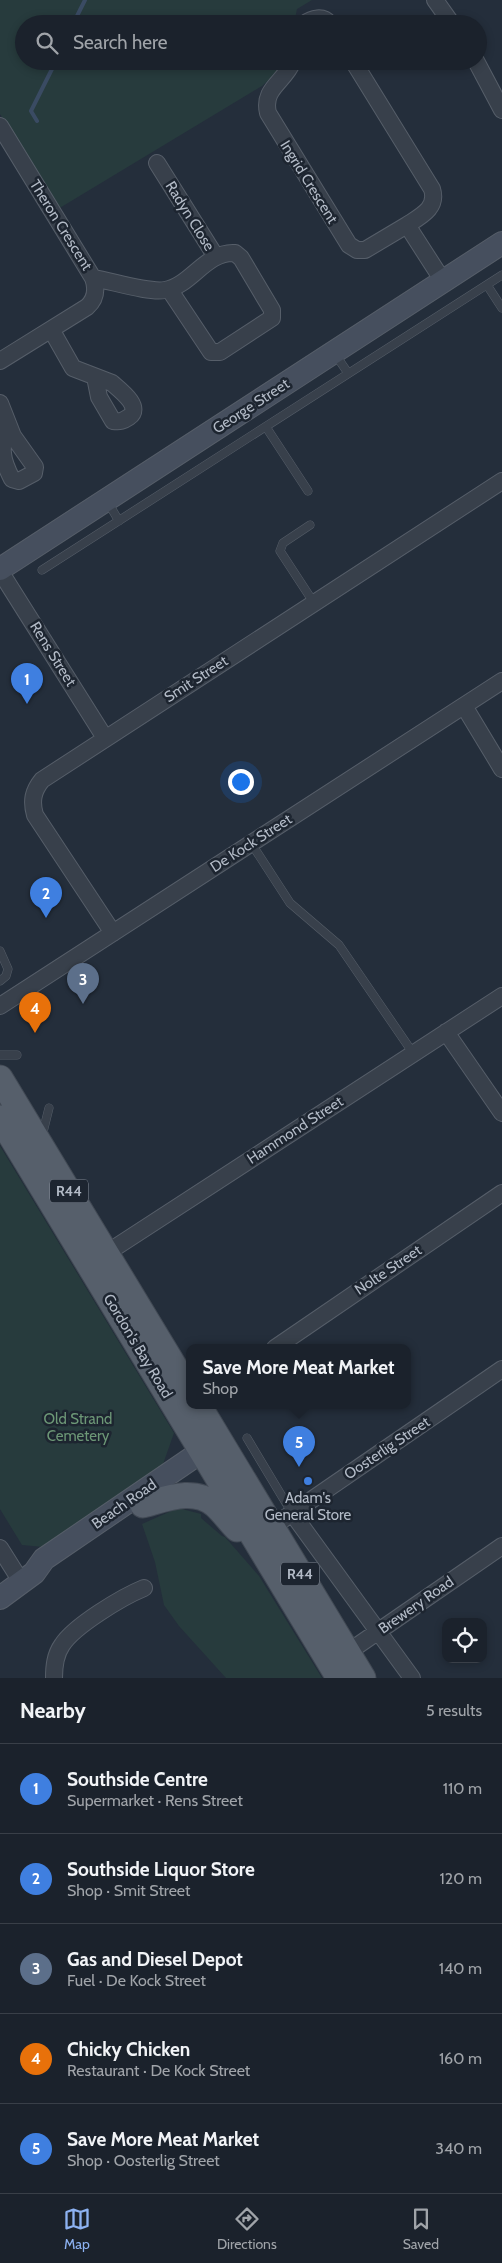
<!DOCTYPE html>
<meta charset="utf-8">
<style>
:root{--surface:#1b222c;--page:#242a34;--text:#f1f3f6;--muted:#a0a4a9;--line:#393f48;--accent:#8db2f2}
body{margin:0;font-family:Cabin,sans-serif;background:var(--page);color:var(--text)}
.controls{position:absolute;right:15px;bottom:15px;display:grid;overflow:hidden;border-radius:10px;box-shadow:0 2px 8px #0003}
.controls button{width:45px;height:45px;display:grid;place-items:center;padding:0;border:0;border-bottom:1px solid var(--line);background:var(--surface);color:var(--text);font:25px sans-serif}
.you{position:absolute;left:240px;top:781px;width:18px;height:18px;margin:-12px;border:4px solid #fff;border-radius:50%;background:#1a73e8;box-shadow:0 0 0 8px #1a73e833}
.badge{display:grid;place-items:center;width:32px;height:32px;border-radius:50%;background:var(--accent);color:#fff;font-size:16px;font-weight:700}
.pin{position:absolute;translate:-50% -41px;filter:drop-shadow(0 1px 2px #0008)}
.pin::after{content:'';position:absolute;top:26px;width:18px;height:15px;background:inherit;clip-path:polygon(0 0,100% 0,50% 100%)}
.popup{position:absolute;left:186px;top:1344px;width:225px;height:65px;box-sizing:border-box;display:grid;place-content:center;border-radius:10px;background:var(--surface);filter:drop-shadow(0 1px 4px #0005);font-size:16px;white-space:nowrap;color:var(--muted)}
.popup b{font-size:19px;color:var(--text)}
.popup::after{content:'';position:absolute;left:50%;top:100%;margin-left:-10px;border:10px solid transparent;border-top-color:var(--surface)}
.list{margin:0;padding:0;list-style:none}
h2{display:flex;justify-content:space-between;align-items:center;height:65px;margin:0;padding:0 20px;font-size:21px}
h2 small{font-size:16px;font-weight:400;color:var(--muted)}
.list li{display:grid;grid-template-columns:32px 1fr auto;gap:15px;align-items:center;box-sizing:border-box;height:90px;padding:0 20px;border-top:1px solid var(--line)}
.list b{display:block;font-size:19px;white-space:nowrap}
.list p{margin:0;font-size:16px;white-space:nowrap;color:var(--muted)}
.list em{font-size:16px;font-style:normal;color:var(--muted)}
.icon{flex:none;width:28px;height:28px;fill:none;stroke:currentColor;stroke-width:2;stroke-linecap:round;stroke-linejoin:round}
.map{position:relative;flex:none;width:502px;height:1678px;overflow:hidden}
.search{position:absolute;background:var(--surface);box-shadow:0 2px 8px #0003;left:15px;right:15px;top:15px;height:55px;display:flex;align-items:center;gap:12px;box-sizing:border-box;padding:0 18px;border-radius:28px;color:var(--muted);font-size:19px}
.sheet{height:515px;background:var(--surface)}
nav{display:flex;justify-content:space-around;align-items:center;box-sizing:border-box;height:70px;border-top:1px solid var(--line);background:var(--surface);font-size:14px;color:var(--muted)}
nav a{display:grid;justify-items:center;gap:2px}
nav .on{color:var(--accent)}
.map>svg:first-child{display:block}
.green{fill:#273b3d}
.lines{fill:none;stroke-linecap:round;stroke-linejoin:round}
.stream{stroke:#3a4b63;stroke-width:4}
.lane-casing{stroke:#565e69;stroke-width:9}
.street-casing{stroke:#565e69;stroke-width:18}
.secondary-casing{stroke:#565e69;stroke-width:24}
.primary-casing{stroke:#414954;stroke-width:27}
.lane{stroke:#38404b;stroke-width:8}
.street{stroke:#38404b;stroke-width:16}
.secondary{stroke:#464f5e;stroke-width:22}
.primary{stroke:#565f6b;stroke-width:25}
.shop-dot{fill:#3f7fe0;stroke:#1d2530;stroke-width:2}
.labels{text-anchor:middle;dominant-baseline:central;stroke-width:5;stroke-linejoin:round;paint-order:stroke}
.shield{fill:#1d2530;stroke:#868e9a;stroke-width:1}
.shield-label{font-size:14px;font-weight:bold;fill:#b3bbc7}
.street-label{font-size:15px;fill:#b3bbc7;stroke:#1d2530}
.park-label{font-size:15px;fill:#6c9776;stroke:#1d2530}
.poi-label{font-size:15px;fill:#b3bbc7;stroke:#1d2530}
</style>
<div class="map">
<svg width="502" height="1678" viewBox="0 0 502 1678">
<rect width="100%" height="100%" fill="#242e3b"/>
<path class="green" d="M0,0H312L297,9L294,24H24V61H285L284,66L262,86L58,209L0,114Z
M0,1146L174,1433L162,1467L44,1547L22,1545L0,1509Z
M178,1508L201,1514V1518L222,1536L225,1537L259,1576L322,1678H226L179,1626L164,1605L155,1562L142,1524Z"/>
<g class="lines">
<path class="stream" d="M73,24L85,0
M37,121L31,111L56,61"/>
<g class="lane-casing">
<path id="lane" d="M487,285L502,308
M335,354L348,373
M266,427L308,491
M107,501L119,521
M310,525L283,543L280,551L314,603
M42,570L502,275
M251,843L290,903L339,945L413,1053
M0,951L8,969L6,976L0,981
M0,1055H17
M42,1136L49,1108
M247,1438L292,1513"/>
</g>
<g class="street-casing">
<path id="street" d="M435,0L452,24
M304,24C312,18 323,15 330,24
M293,61C285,82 262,88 268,113L349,245L357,250H365L407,225
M353,61L432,189C438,208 421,216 407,225L443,281
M476,61L502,110
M0,126L93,278C97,289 96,299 87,307L0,361
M157,163L216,257
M93,278C112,281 148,293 165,290C191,286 206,251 235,253L241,258L272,310V318L220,352H211L169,289
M52,331L73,368L112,383C120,390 143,407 129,417C123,421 120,422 113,421L99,397L95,377
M0,403L13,436L35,467L34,473L19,481L12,479C1,458 0,447 8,426
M0,571L105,738
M464,706L502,769
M113,933L35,815C31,801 33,791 42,780L502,481
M0,1006L502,681
M446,1032L502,1113
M99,1258L502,996
M275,1348L502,1193
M292,1513L412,1678
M272,1527L502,1369
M0,1548L22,1583
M341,1657L502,1546
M54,1678C54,1666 55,1655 62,1645C74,1626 122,1597 144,1588"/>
</g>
<g class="secondary-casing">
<path id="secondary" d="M0,569L502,243
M0,1598L34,1573L44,1559L217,1441"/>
</g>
<g class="primary-casing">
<path id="primary" d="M0,1078L190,1392
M0,1118L339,1678
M199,1406L363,1678
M143,1505C166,1499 194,1487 215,1505C223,1512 229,1521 237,1529"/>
</g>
<use href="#lane" class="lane"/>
<use href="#street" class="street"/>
<use href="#secondary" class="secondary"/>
<use href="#primary" class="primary"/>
</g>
<circle class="shop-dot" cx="308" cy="1481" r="5"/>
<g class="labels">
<g class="shield">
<rect x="50" y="1179.5" width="38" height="23" rx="4"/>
<rect x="281" y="1562.5" width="38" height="23" rx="4"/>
</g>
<g class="shield-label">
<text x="69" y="1191">R44</text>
<text x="300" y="1574">R44</text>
</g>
<g class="street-label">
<text transform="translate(309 182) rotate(58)">Ingrid Crescent</text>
<text transform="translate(190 216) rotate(58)">Radyn Close</text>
<text transform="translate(61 225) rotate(58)">Theron Crescent</text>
<text transform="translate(251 406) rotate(-33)">George Street</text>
<text transform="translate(53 654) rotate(58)">Rens Street</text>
<text transform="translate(196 679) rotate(-33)">Smit Street</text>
<text transform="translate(251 843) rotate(-33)">De Kock Street</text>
<text transform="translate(295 1130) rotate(-33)">Hammond Street</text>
<text transform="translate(388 1270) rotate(-34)">Nolte Street</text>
<text transform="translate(138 1346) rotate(59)">Gordon's Bay Road</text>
<text transform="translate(387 1448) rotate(-34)">Oosterlig Street</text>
<text transform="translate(124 1504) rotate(-35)">Beach Road</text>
<text transform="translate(416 1605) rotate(-35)">Brewery Road</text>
</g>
<g class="park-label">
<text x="78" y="1419">Old Strand<tspan x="78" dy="17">Cemetery</tspan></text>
</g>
<g class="poi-label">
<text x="308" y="1498">Adam's<tspan x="308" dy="17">General Store</tspan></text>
</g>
</g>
</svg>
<div class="controls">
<button><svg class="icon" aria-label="locate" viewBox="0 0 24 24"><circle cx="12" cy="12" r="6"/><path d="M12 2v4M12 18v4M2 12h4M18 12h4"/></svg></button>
</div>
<div class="you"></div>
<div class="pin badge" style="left:27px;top:704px;background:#3f7fe0">1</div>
<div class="pin badge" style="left:46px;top:918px;background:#3f7fe0">2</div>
<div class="pin badge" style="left:83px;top:1004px;background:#5c6f8a">3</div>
<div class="pin badge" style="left:35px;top:1033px;background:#e8710a">4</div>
<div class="pin badge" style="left:299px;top:1467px;background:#3f7fe0">5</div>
<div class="popup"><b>Save More Meat Market</b>Shop</div>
<div class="search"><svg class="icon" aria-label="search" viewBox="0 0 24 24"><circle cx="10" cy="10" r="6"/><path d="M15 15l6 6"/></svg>Search here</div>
</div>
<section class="sheet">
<h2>Nearby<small>5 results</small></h2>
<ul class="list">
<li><span class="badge" style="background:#3f7fe0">1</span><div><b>Southside Centre</b><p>Supermarket · Rens Street</p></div><em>110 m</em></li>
<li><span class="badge" style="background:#3f7fe0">2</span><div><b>Southside Liquor Store</b><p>Shop · Smit Street</p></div><em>120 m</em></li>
<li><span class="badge" style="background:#5c6f8a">3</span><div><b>Gas and Diesel Depot</b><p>Fuel · De Kock Street</p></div><em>140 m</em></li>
<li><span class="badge" style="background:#e8710a">4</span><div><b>Chicky Chicken</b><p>Restaurant · De Kock Street</p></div><em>160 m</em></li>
<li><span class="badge" style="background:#3f7fe0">5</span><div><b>Save More Meat Market</b><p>Shop · Oosterlig Street</p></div><em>340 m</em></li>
</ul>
</section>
<nav>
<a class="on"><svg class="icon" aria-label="map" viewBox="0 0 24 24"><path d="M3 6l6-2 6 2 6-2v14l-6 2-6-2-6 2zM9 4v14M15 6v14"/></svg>Map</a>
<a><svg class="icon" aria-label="directions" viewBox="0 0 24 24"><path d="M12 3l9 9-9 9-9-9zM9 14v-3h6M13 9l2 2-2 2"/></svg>Directions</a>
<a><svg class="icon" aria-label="saved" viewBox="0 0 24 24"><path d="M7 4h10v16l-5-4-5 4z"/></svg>Saved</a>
</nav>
